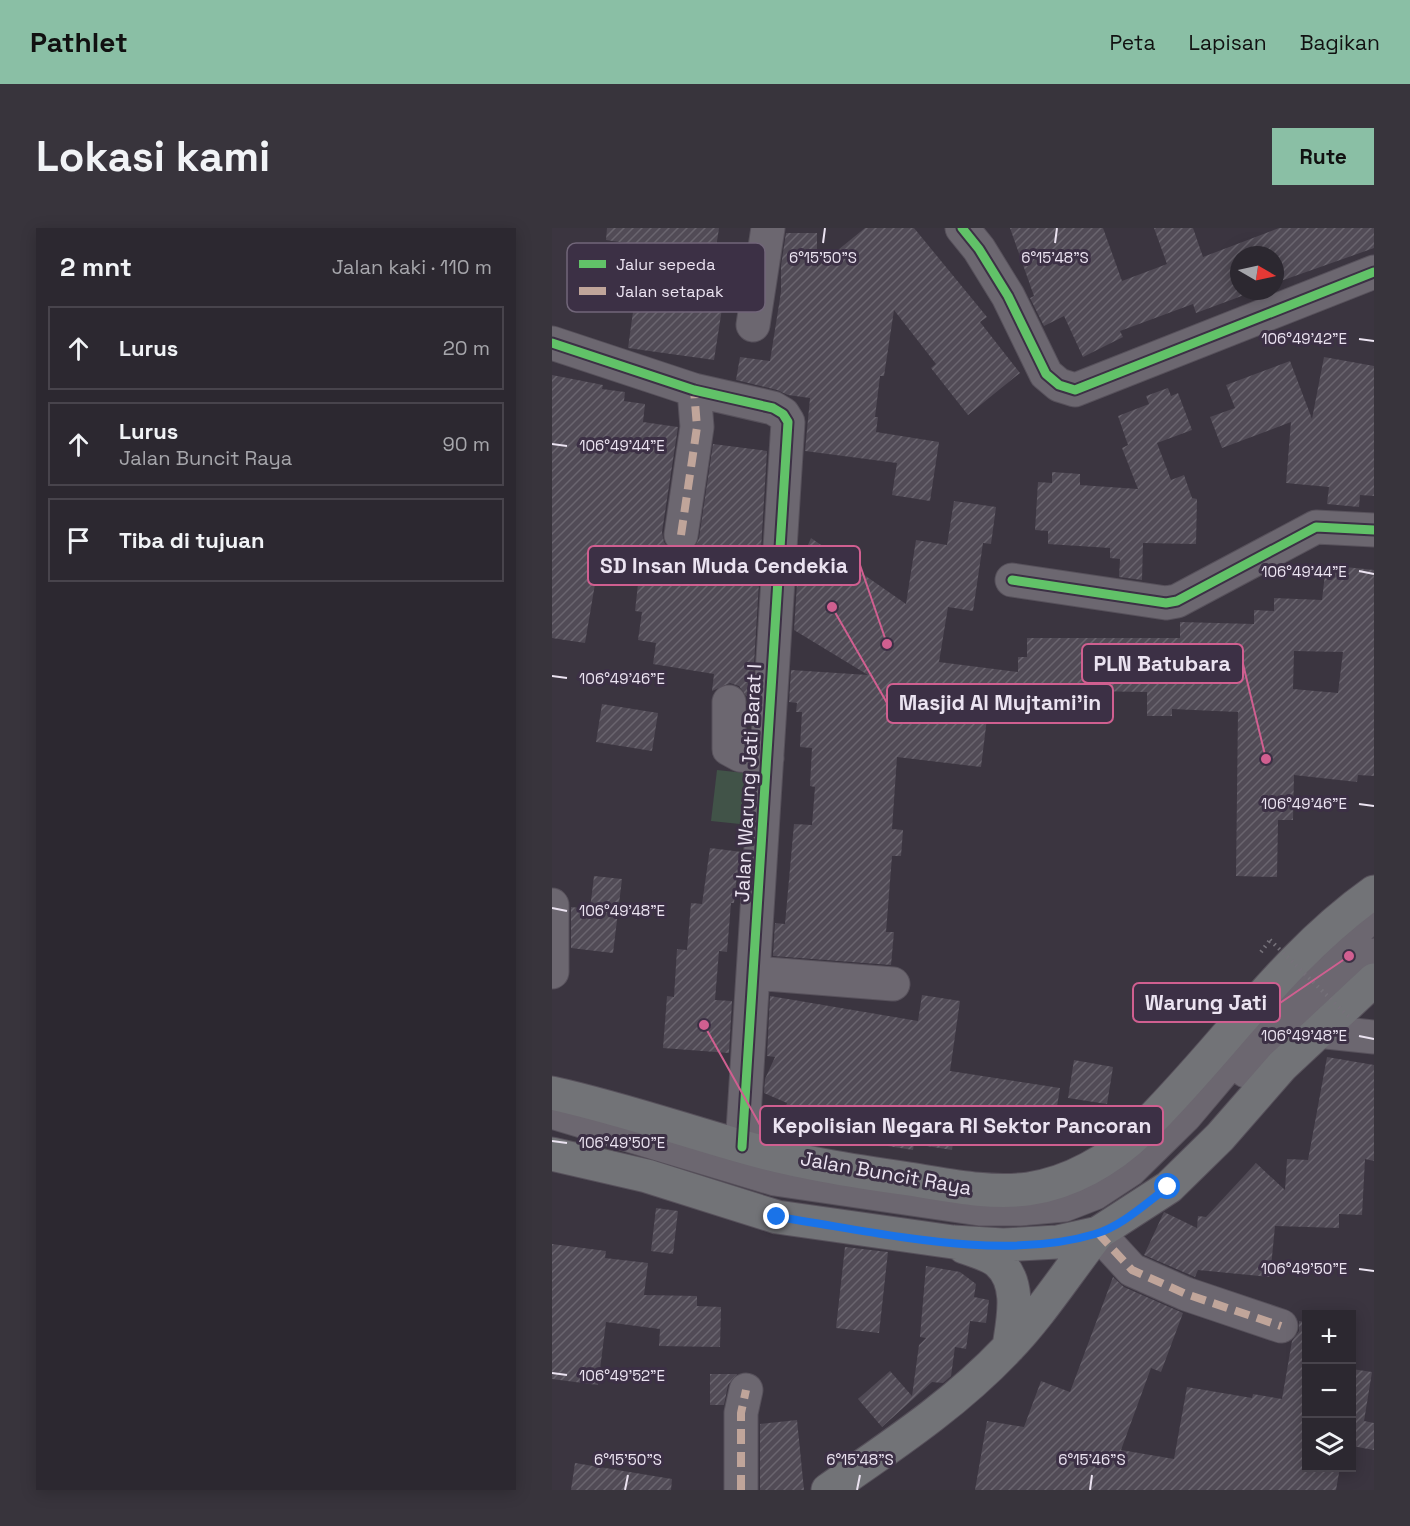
<!DOCTYPE html>
<html lang="id">
<meta charset="utf-8">
<style>
:root{--surface:#2c2830;--page:#38343c;--text:#f1f3f6;--muted:#a6a6ab;--line:#48444c;--accent:#8abfa5}
body{margin:0;font-family:"Space Grotesk",sans-serif;background:var(--page);color:var(--text)}
.controls{position:absolute;right:18px;bottom:18px;display:grid;overflow:hidden;border-radius:0px;box-shadow:0 3px 15px #0003}
.controls button{width:54px;height:54px;display:grid;place-items:center;padding:0;border:0;border-bottom:2px solid var(--line);background:var(--surface);color:var(--text);font:30px sans-serif}
.compass{position:absolute;left:678px;top:18px;width:54px;height:54px;border-radius:50%;background:var(--surface);box-shadow:0 3px 15px #0003;rotate:99deg}
.stop{position:absolute;width:18px;height:18px;margin:-14px;border:4px solid #1a73e8;border-radius:50%;background:#fff}
.stop.end{background:#1a73e8;border-color:#fff;box-shadow:0 2px 6px #0008}
.list{margin:0;padding:0;list-style:none}
h2{display:flex;justify-content:space-between;align-items:center;height:78px;margin:0;padding:0 24px;font-size:26px}
h2 small{font-size:20px;font-weight:400;color:var(--muted)}
.list li{display:grid;grid-template-columns:39px 1fr auto;gap:18px;align-items:center;box-sizing:border-box;height:84px;margin:0 12px 12px;padding:0 12px;border:2px solid var(--line);border-radius:0px}
.list b{display:block;font-size:22px;white-space:nowrap}
.list p{margin:0;font-size:20px;white-space:nowrap;color:var(--muted)}
.list em{font-size:20px;font-style:normal;color:var(--muted)}
.icon{flex:none;width:33px;height:33px;fill:none;stroke:currentColor;stroke-width:2;stroke-linecap:round;stroke-linejoin:round}
.map{position:relative;flex:none;width:822px;height:1262px;overflow:hidden;border-radius:0px}
header{display:flex;align-items:center;gap:36px;box-sizing:border-box;height:84px;padding:0 30px;background:var(--accent);color:#111}
header strong{font-size:28px}
nav{display:flex;gap:33px;margin-inline-start:auto;font-size:21px}
.intro{display:flex;align-items:center;justify-content:space-between;box-sizing:border-box;height:144px;padding:0 36px}
h1{margin:0;font-size:42px}
.button{padding:15px 27px;border-radius:0px;background:var(--accent);color:#111;font-size:21px;font-weight:700}
main{display:flex;gap:36px;padding:0 36px}
aside{flex:1;background:var(--surface);border-radius:0px;box-shadow:0 3px 15px #0003}
.map>svg:first-child{display:block}
.grass{fill:#415348}
.building{fill:url(#building-hatch);fill-rule:evenodd}
.lines{fill:none;stroke-linecap:round;stroke-linejoin:round}
.minor-casing{stroke:#57515b;stroke-width:35}
.major-casing{stroke:#57515b;stroke-width:35}
.path{stroke:#76727a;stroke-width:4;stroke-dasharray:1.5 4.5;stroke-linecap:butt}
.minor{stroke:#6c6770;stroke-width:33}
.major{stroke:#727377;stroke-width:33}
.path-bridge{stroke:#76727a;stroke-width:4;stroke-dasharray:1.5 4.5;stroke-linecap:butt}
.quiet{stroke:#c0a59a;stroke-width:8;stroke-dasharray:15 8;stroke-linecap:butt}
.cycleway-casing{stroke:#3c3045;stroke-width:13}
.cycleway{stroke:#61c268;stroke-width:9}
.route{stroke:#1a73e8;stroke-width:8}
.ticks{fill:none;stroke:#ebe3f1;stroke-width:2}
.labels{text-anchor:middle;dominant-baseline:central;stroke-width:6;stroke-linejoin:round;paint-order:stroke}
.street-label{font-size:20px;fill:#ebe3f1;stroke:#3c3045}
.key{fill:#3c3045;stroke:#716679;stroke-width:1.5}
.key-label{font-size:16px;fill:#ebe3f1}
.ticks-label{font-size:15px;text-anchor:middle;fill:#ebe3f1;stroke:#3c3045;stroke-width:6;stroke-linejoin:round;paint-order:stroke}
.leader{fill:none;stroke:#d05f90;stroke-width:2}
.callout-dot{fill:#d05f90;stroke:#3c3045;stroke-width:2}
.callout{fill:#3c3045;stroke:#d05f90;stroke-width:2}
.callout-label{font-size:21px;text-anchor:middle;font-weight:bold;fill:#ebe3f1}
</style>
<header>
<strong>Pathlet</strong>
<nav><a>Peta</a><a>Lapisan</a><a>Bagikan</a></nav>
</header>
<div class="intro"><h1>Lokasi kami</h1><a class="button">Rute</a></div>
<main>
<aside>
<h2>2 mnt<small>Jalan kaki · 110 m</small></h2>
<ul class="list">
<li><svg class="icon" aria-label="ahead" viewBox="0 0 24 24"><path d="M12 20V5M6 11l6-6 6 6"/></svg><div><b>Lurus</b></div><em>20 m</em></li>
<li><svg class="icon" aria-label="ahead" viewBox="0 0 24 24"><path d="M12 20V5M6 11l6-6 6 6"/></svg><div><b>Lurus</b><p>Jalan Buncit Raya</p></div><em>90 m</em></li>
<li><svg class="icon" aria-label="arrive" viewBox="0 0 24 24"><path d="M6 21V4h12l-3 4 3 4H6"/></svg><div><b>Tiba di tujuan</b></div></li>
</ul>
</aside>
<div class="map">
<svg width="822" height="1262" viewBox="0 0 822 1262">
<defs>
<pattern id="building-hatch" width="6" height="6" patternUnits="userSpaceOnUse" patternTransform="scale(1.5)"><rect width="6" height="6" fill="#514b56"/><path d="M-1 1l2-2M0 6l6-6M5 7l2-2" fill="none" stroke="#6a656f"/></pattern>
</defs>
<rect width="100%" height="100%" fill="#3b3540"/>
<path class="grass" d="M165,542L193,545L188,596L159,593Z"/>
<path class="building" d="M55,0H167L163,27L169,28L163,73L171,74L162,132L76,120L84,62L88,63L94,18L54,12Z
M313,0H362L435,89L428,94L468,145L416,187L379,140L384,136L342,82L332,148H328L323,189H326L324,204L387,214L378,273L340,267L345,235L253,223L258,170L236,167L225,162L184,152L188,129L218,133L229,64V38L234,5H265V39Z
M458,0H551L570,53L615,36L602,0H641L651,29L727,0H822V20L723,55V27H687V63H703L644,85L641,76L568,103L571,109L531,129L512,88L492,98L478,70L482,68Z
M772,129L822,138V268L808,267L807,279L775,276L777,259L734,255L739,194L670,220L658,189L683,180L674,157L738,133L760,191Z
M0,147L51,157L50,161L73,164L72,173L93,176L91,194L126,199L110,304L112,314L117,321L126,325L136,324L143,319L147,310L161,216L215,223L200,469L194,468L187,458L178,455L160,463L162,446L101,436L104,415L86,412L90,384L83,383L86,356L44,350L33,415L0,410Z
M616,160L619,168L626,165L640,202L605,215L619,252L632,247L640,270L645,271L644,316L591,315L590,352L567,349L568,331L558,330V320L496,316V303L483,302L486,254L500,255V244L528,246V257L586,261L570,220L576,217L566,188L597,176L594,168Z
M402,273L444,279L439,316L431,315L421,383L396,379L387,434L466,444V429H475V410H628V394L702,396V382L722,383V370L770,372L774,337L822,342V548L806,547L805,554L742,547L741,592H726L725,649L684,648L686,484L620,481V488H595V464L534,463V469H519V485L474,484V468L438,466L429,539L345,529L340,601L351,602L349,628H340L334,704H342L339,737L221,728L223,695L233,696L242,596L260,597L263,559L258,558L260,520L248,519L250,484H244L245,475L237,474L239,442L316,447L242,402L246,340L259,310L354,376L364,312L395,317ZM742,423L791,424L786,465L741,461Z
M50,476L106,485L100,523L44,514Z
M158,620L190,624L188,647H185L182,675H179L175,724L167,723L163,772L180,773L177,825L111,820L115,768L122,769L125,721L135,722L139,675L150,676Z
M42,648L70,651L61,725L19,720V679L38,681Z
M370,767L408,773L398,843L508,860L501,903L405,888L400,922L362,916L361,922L310,914L315,886L269,878L263,893L233,880L235,875L212,865L213,851L223,829L215,828L218,768L366,793Z
M775,829L822,837V933L813,931L810,987L787,986V1000L723,998L718,1049L646,1042L643,1049L592,1027L612,984L645,1000L646,988L654,989L704,935L733,962L735,931L756,932Z
M522,832L561,839L555,876L516,870Z
M104,980L126,983L121,1026L99,1023Z
M0,1016L54,1023L53,1030L96,1035L92,1067L145,1068V1078L169,1079L168,1119L107,1118L108,1101L54,1094L46,1157L0,1151Z
M293,1019L336,1024L327,1105L284,1100Z
M374,1038L408,1044L424,1056L422,1069L437,1072L434,1095L418,1093L414,1121L403,1119L399,1148L391,1155L380,1154L330,1199L306,1171L338,1143L360,1168L367,1117L374,1110L368,1109Z
M561,1049L572,1059L631,1085L609,1144L599,1140L569,1222L622,1231L635,1159L700,1170L701,1166L730,1171L740,1113L747,1103V1093L754,1094V1239H788L784,1262H423L435,1193L472,1199L489,1153L518,1164Z
M800,1141L820,1144L812,1193L822,1195V1222L800,1218Z
M158,1146H185L176,1157L172,1177H158Z
M245,1192L252,1262H208V1196Z
M23,1235L120,1251L119,1262H19Z"/>
<g class="lines">
<g class="minor-casing">
<path id="minor" d="M410,0L427,21L456,68L494,146L507,157L523,162L822,44
M201,97L216,0
M0,115L142,162L221,180L231,186L236,194L190,919
M129,307L145,199L142,162
M460,352L614,375L625,373L764,299L822,302
M177,474V521L188,527L215,530
M0,677V744
M202,745L341,756
M765,803L822,809
M694,843L822,727
M0,884L223,951L428,981H467L512,977L543,965L578,942L633,888L742,759L822,686
M546,1005L580,1042L634,1066L729,1098
M189,1262V1185L194,1162"/>
</g>
<g class="major-casing">
<path id="major" d="M0,865C64,879 125,900 188,918C243,934 301,943 357,951C396,957 436,966 476,961C518,955 558,932 588,903C668,825 730,729 822,664
M0,926L95,948L225,989L401,1014L451,1017L505,1014L546,1005L617,959L668,909L730,838L822,752
M412,1019C423,1023 438,1027 446,1034C470,1055 461,1092 457,1119
M276,1262C339,1218 402,1177 455,1121C489,1086 516,1043 546,1005"/>
</g>
<path class="path" d="M709,724L718,712"/>
<use href="#minor" class="minor"/>
<use href="#major" class="major"/>
<path class="path-bridge" d="M718,712L798,790"/>
<path class="quiet" d="M129,307L145,199L142,162
M546,1005L580,1042L634,1066L729,1098
M189,1262V1185L194,1162"/>
<g class="cycleway-casing">
<path id="cycleway" d="M410,0L427,21L456,68L494,146L507,157L523,162L822,44
M0,115L142,162L221,180L231,186L236,194L190,919
M460,352L614,375L625,373L764,299L822,302"/>
</g>
<use href="#cycleway" class="cycleway"/>
</g>
<g class="lines">
<path class="route" d="M225,989C322,1003 448,1035 543,1006C570,998 594,975 616,959"/>
</g>
<path class="ticks" d="M271,15L273,0M503,15L505,0M807,111L822,113M0,216L15,218M807,343L822,346M0,448L15,450M807,576L822,578M0,680L15,683M807,808L822,811M0,913L15,915M807,1041L822,1043M0,1145L15,1147M73,1262L76,1247M305,1262L308,1247M538,1262L540,1247"/>
<g class="labels">
<g class="street-label">
<text transform="translate(196 555) rotate(-87)">Jalan Warung Jati Barat I</text>
<text transform="translate(334 945) rotate(10)">Jalan Buncit Raya</text>
</g>
</g>
<rect x="15" y="15" width="198" height="69" rx="9" class="key"/>
<rect x="27" y="32" width="27" height="8" fill="#61c268"/>
<rect x="27" y="59" width="27" height="8" fill="#c0a59a"/>
<g class="key-label">
<text x="64" y="42">Jalur sepeda</text>
<text x="64" y="69">Jalan setapak</text>
</g>
<g class="ticks-label">
<text x="271" y="35">6°15'50"S</text>
<text x="503" y="35">6°15'48"S</text>
<text x="752" y="116">106°49'42"E</text>
<text x="70" y="223">106°49'44"E</text>
<text x="752" y="349">106°49'44"E</text>
<text x="70" y="456">106°49'46"E</text>
<text x="752" y="581">106°49'46"E</text>
<text x="70" y="688">106°49'48"E</text>
<text x="752" y="813">106°49'48"E</text>
<text x="70" y="920">106°49'50"E</text>
<text x="752" y="1046">106°49'50"E</text>
<text x="70" y="1153">106°49'52"E</text>
<text x="76" y="1237">6°15'50"S</text>
<text x="308" y="1237">6°15'48"S</text>
<text x="540" y="1237">6°15'46"S</text>
</g>
<path class="leader" d="M335 416L308 337M714 531L691 436M280 379L335 475M797 728L728 775M152 797L208 897"/>
<g class="callout-dot">
<circle cx="335" cy="416" r="6"/>
<circle cx="714" cy="531" r="6"/>
<circle cx="280" cy="379" r="6"/>
<circle cx="797" cy="728" r="6"/>
<circle cx="152" cy="797" r="6"/>
</g>
<g class="callout">
<rect x="36" y="318" width="272" height="39" rx="6"/>
<rect x="530" y="416" width="161" height="39" rx="6"/>
<rect x="335" y="456" width="226" height="39" rx="6"/>
<rect x="581" y="755" width="147" height="39" rx="6"/>
<rect x="208" y="878" width="403" height="39" rx="6"/>
</g>
<g class="callout-label">
<text x="172" y="345">SD Insan Muda Cendekia</text>
<text x="610" y="443">PLN Batubara</text>
<text x="448" y="482">Masjid Al Mujtami'in</text>
<text x="654" y="782">Warung Jati</text>
<text x="410" y="905">Kepolisian Negara RI Sektor Pancoran</text>
</g>
</svg>
<div class="controls">
<button>+</button>
<button>−</button>
<button><svg class="icon" aria-label="layers" viewBox="0 0 24 24"><path d="M12 4l9 5-9 5-9-5zM3 14l9 5 9-5"/></svg></button>
</div>
<svg class="compass" viewBox="-18 -18 36 36"><path d="M0-13l5 13h-10z" fill="#e53935"/><path d="M0 13l5-13h-10z" fill="#a6a6ab"/></svg>
<div class="stop" style="left:616px;top:959px"></div>
<div class="stop end" style="left:225px;top:989px"></div>
</div>
</main>
